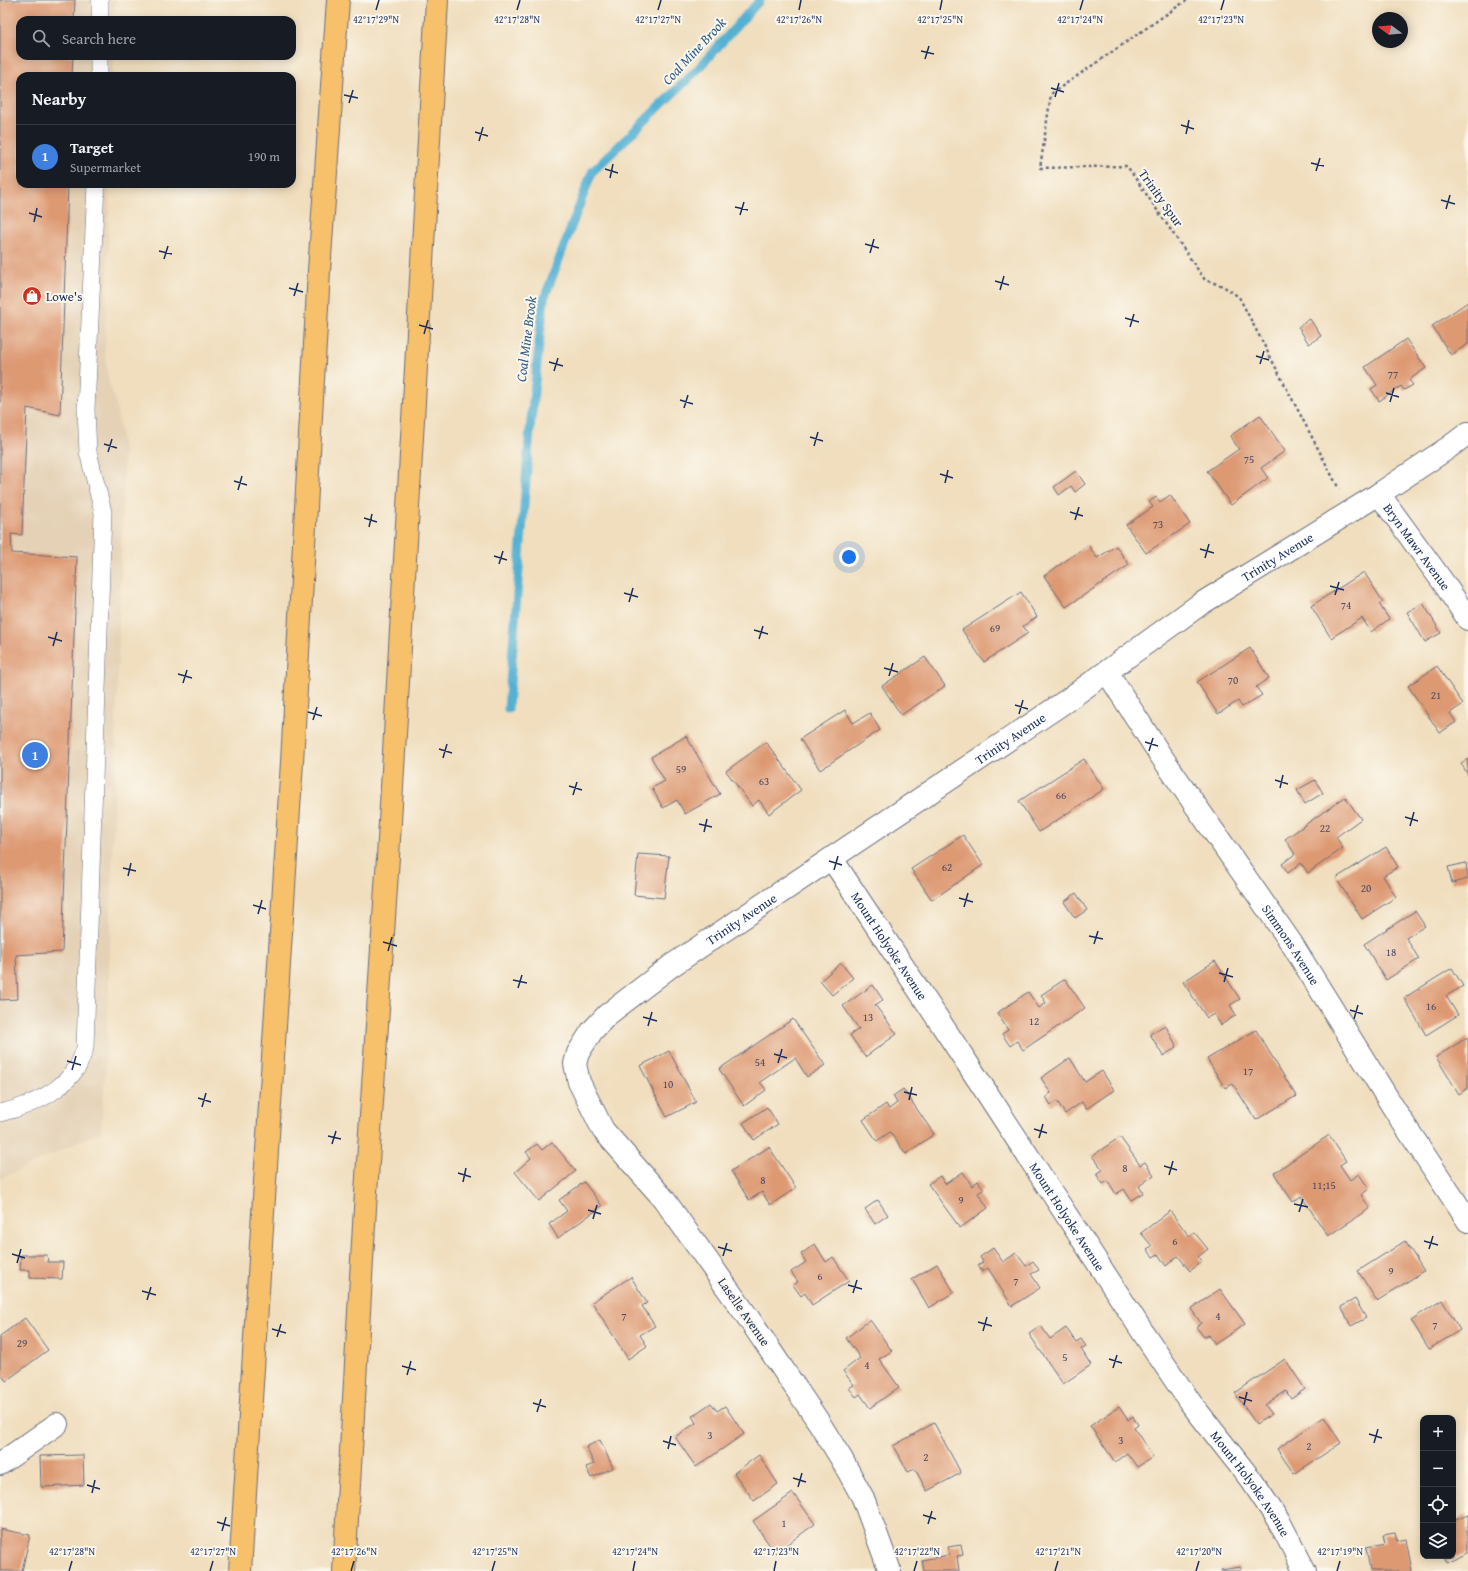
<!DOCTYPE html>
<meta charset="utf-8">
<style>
:root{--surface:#171b24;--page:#242831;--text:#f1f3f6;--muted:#9ea1a6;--line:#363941;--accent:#b45309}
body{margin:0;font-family:"Gentium Book Plus",serif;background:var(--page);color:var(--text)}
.controls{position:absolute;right:12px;bottom:12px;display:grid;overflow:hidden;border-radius:8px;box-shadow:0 2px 10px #0003}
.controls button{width:36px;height:36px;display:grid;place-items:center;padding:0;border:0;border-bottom:1px solid var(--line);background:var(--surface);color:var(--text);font:20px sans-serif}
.compass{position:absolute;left:1372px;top:12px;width:36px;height:36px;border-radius:50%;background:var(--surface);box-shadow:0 2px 10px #0003;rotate:286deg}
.you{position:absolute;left:849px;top:557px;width:14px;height:14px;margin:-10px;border:3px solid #fff;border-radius:50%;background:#1a73e8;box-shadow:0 0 0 6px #1a73e833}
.badge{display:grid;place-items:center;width:26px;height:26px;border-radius:50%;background:var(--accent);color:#fff;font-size:13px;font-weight:700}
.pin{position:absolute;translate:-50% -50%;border:2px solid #fff;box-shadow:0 1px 4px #0006}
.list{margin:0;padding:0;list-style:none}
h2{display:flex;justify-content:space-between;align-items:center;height:52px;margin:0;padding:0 16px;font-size:17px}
h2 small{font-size:13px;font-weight:400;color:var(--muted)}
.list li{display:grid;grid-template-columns:26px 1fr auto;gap:12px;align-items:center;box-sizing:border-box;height:64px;padding:0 16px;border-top:1px solid var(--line)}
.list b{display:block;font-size:15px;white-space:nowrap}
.list p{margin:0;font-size:13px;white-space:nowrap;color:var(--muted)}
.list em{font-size:13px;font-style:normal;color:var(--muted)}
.icon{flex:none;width:22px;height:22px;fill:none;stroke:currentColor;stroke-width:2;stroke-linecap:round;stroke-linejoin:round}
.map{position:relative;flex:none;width:1468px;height:1571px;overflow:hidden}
.search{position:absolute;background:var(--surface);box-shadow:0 2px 10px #0003;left:16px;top:16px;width:280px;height:44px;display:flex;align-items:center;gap:10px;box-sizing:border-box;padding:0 14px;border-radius:12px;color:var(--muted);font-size:15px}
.panel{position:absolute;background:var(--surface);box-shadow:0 2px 10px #0003;left:16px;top:72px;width:280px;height:116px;border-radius:12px}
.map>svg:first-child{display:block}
.built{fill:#e4d1b6}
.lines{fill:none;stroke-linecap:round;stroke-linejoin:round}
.stream{stroke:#55b1d3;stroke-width:9}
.building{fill:#dd9972}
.service-casing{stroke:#666c80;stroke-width:18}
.minor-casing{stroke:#666c80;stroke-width:24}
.motorway-casing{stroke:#666c80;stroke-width:24}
.path{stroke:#666c80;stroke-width:2.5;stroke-dasharray:3 3;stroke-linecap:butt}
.service{stroke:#fff;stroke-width:17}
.minor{stroke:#fff;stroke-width:22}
.motorway{stroke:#f7c06b;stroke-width:22}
.ticks{fill:none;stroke:#1b2f5e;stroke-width:1.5}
.labels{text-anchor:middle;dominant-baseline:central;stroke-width:4;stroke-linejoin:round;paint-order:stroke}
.number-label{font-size:11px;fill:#4c4a63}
.street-label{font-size:13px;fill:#1b2f5e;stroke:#fbf7ec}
.poi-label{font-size:13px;fill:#1b2f5e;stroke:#fbf7ec;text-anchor:start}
.water-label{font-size:14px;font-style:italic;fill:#2f5c87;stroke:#fbf7ec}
.ticks-label{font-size:10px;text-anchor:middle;fill:#1b2f5e;stroke:#fbf7ec;stroke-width:4;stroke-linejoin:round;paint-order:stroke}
</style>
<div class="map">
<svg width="1468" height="1571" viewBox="0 0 1468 1571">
<rect width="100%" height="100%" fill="#fbf7ec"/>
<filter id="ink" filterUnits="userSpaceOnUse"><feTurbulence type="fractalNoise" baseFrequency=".025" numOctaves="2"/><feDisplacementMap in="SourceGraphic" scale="8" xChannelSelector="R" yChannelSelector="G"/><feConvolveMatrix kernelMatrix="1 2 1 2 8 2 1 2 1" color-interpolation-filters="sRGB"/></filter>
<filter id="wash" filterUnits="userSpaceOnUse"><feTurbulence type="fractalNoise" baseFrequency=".012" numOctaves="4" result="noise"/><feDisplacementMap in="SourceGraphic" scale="16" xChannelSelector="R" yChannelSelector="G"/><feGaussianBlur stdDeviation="0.9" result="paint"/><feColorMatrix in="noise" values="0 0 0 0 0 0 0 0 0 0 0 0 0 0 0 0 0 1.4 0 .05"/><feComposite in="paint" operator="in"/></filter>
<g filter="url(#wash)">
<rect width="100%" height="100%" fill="#f0debe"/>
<path class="built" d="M0,0H115L114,20H20V56H113V76H20V184H110L105,354L108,379L115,400L124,453L107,1049L101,1131L0,1179Z"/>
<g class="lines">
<path class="stream" d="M508,709L530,429L544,299L592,172L695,72L760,0"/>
</g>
<g id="blocks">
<path class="building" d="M0,0H75L74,20H20V56H73L72,76H20V184H68L60,415L27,408L22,535L11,534L12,553L77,557L62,952L16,955L18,999L0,1000Z
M1468,302V344L1451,355L1432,326Z
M1310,319L1321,336L1309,344L1298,327Z
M1406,339L1426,368L1409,380L1413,385L1404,390L1401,386L1379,401L1371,389L1377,385L1365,367Z
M1260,415L1285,451L1261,468L1268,478L1231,505L1207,471L1239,449L1230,436Z
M1076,471L1085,484L1075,492L1071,486L1059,495L1054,487Z
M1170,495L1190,524L1146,553L1126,525L1153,507L1149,502L1156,497L1160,502Z
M1088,545L1097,558L1116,546L1129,565L1066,607L1044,576Z
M1364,572L1383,602L1379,604L1389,619L1371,632L1362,618L1331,638L1311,606Z
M1021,592L1037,617L1023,626L1028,633L984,662L962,630Z
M1423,603L1441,633L1425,642L1407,612Z
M1250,648L1269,678L1256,687L1262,695L1242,707L1238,701L1218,714L1197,682Z
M925,657L945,686L901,715L882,686Z
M1437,666L1463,704L1450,713L1456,722L1440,733L1408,686Z
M845,710L853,723L870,713L880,730L820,770L800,739Z
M686,736L720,794L685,814L677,800L663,808L652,788L665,781L651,757Z
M766,742L801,790L769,814L759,800L752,806L726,771Z
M1084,759L1104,789L1039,832L1019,801Z
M1468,759V775L1461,763Z
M1315,780L1323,793L1305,804L1297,790Z
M1345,797L1361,819L1336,837L1343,848L1308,873L1301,863L1288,873L1282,864L1295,854L1285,839Z
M963,835L983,865L932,900L911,869Z
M1386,847L1398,867L1383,876L1396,897L1362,919L1336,878Z
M638,854L669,856L664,898L634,895Z
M1466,863L1468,879L1452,883L1448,867Z
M1076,893L1087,910L1075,918L1064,902Z
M1415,911L1425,926L1406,938L1419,959L1386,980L1364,944Z
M1215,961L1240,999L1230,1005L1236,1015L1221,1025L1214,1014L1207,1018L1183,982Z
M841,963L853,978L832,995L820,981Z
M1452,968L1463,986L1446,996L1458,1015L1426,1035L1404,998Z
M1065,979L1085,1008L1023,1050L1017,1041L1010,1046L1002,1034L1008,1030L997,1013L1028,992L1039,1008L1046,1003L1041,995Z
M873,985L883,1000L875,1005L897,1034L865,1057L850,1035L859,1029L843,1006Z
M793,1019L825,1065L807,1077L795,1058L760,1082L766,1090L744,1106L719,1069Z
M1165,1025L1177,1047L1163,1056L1150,1034Z
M1256,1030L1296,1096L1256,1120L1233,1084L1225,1088L1207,1059Z
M1468,1037V1088L1459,1094L1436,1057Z
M669,1051L696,1102L667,1117L640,1066Z
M1070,1058L1085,1082L1102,1071L1114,1090L1086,1109L1082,1102L1065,1114L1057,1101L1051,1105L1046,1097L1051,1093L1041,1078Z
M903,1089L934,1134L906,1154L890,1132L877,1141L863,1120L886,1104L889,1109L897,1103L893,1096Z
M767,1107L778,1124L754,1140L743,1123Z
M1329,1135L1346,1161L1340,1165L1350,1180L1359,1174L1369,1189L1361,1195L1370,1208L1328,1236L1301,1196L1293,1202L1274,1173Z
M1120,1137L1140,1165L1145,1162L1154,1175L1139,1186L1143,1193L1131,1200L1124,1189L1116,1194L1108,1181L1103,1184L1096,1174L1103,1170L1092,1156Z
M552,1142L576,1171L539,1201L515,1172L531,1158L526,1152L537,1144L542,1150Z
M769,1147L796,1188L770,1205L762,1192L749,1200L731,1171Z
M963,1172L972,1186L978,1181L984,1189L978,1193L988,1208L960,1228L928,1184L940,1176L945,1184Z
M584,1182L602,1206L558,1238L549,1224L567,1211L559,1200Z
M878,1200L888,1215L875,1224L865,1209Z
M1170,1211L1189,1236L1194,1232L1208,1249L1198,1257L1202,1262L1190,1271L1178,1256L1166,1266L1158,1254L1153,1257L1147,1249L1152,1246L1141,1233Z
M1405,1241L1424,1271L1377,1301L1358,1271Z
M815,1244L826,1262L833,1257L849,1281L812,1305L805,1293L801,1296L793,1285L798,1282L791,1272L806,1262L801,1254Z
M993,1248L1003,1262L1016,1253L1026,1266L1033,1261L1039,1270L1031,1274L1040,1288L1012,1306L988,1268L982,1272L978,1265L983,1262L980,1257Z
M21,1255H47L48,1262H63L62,1279L30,1278V1270H20Z
M937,1264L954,1292L929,1308L912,1279Z
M631,1277L647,1303L642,1306L655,1326L640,1335L647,1346L628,1359L592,1302Z
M1220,1289L1245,1324L1215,1344L1209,1335L1204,1337L1196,1327L1201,1323L1191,1309Z
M1355,1299L1366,1318L1351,1326L1341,1307Z
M1442,1300L1460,1330L1429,1349L1411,1320Z
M25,1318L48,1350L6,1381L0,1373V1336Z
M870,1320L892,1351L879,1359L899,1387L870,1408L860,1394L856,1397L849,1388L854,1385L843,1371L860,1358L846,1338Z
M1041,1326L1050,1339L1066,1328L1076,1342L1081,1339L1086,1346L1081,1349L1091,1365L1063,1384L1029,1334Z
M1285,1359L1305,1389L1291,1399L1286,1391L1265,1405L1272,1414L1256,1424L1235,1393Z
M711,1403L717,1411L725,1406L744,1434L696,1467L675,1437L696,1423L692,1416Z
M1119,1407L1128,1420L1133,1417L1138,1425L1134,1428L1153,1457L1137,1467L1127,1453L1115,1462L1090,1426Z
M1324,1417L1341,1443L1294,1474L1277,1449Z
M934,1423L961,1473L927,1491L915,1469L908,1472L893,1446Z
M600,1440L613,1468L591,1478L586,1467L594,1464L586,1447Z
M83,1455L84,1485L41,1487L40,1456Z
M759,1455L778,1484L754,1501L734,1473Z
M793,1493L815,1524L775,1553L753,1521Z
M1468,1515V1552L1446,1562L1443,1556H1453V1521Z
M0,1529L30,1535L22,1571H0Z
M1395,1533L1397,1541L1406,1539L1412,1571H1370L1366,1547L1385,1543L1383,1535Z
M961,1545L963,1555L957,1556L959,1571H924L922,1560L949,1555L948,1547Z
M1240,1567L1241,1571H1221V1570Z"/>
</g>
</g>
<g filter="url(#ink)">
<use href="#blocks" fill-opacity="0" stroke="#666c80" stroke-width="1"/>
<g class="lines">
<g class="service-casing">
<path id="service" d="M100,20V0
M99,76V56
M0,1113C30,1106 61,1093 78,1066C81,1060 83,1054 85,1048L103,512L88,452L86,410L96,184"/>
</g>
<g class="minor-casing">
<g id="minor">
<path id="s1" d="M1379,494L1443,582L1468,619"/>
<path id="s2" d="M1107,672L1159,753L1292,944L1398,1115L1468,1221"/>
<path id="s3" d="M832,859L981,1084L1144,1334L1190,1402L1252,1481L1280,1523L1305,1571"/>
<path d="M0,1464L57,1424"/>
<path id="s4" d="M890,1571L863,1498L841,1458L818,1421L747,1316L663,1198L603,1130L579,1082L575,1064L578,1053L592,1031L607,1015L671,966L1066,701L1199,605L1379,494L1448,448L1468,433"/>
</g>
</g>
<g class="motorway-casing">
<path id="motorway" d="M240,1571L292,762L319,271L338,0
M344,1571L365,1208L388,857L437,0"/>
</g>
<path class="path" d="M1187,0L1051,94L1040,168L1127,166L1205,280L1223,286L1239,297L1339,489"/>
<use href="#service" class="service"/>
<use href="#minor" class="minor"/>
<use href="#motorway" class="motorway"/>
</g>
</g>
<path class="ticks" d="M376,10L379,0M517,10L520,0M658,10L661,0M799,10L801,0M940,10L942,0M1080,10L1083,0M1221,10L1224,0M921,51L934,54M925,59L929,46M1051,88L1064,92M344,95L358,98M1055,97L1059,83M349,103L353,90M1181,125L1194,129M475,132L488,136M1186,134L1189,120M479,141L483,127M1311,163L1324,166M605,169L618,173M1316,171L1320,158M610,178L613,164M1441,200L1455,204M735,207L748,210M1446,209L1450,195M29,213L42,217M740,215L744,202M34,222L37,208M865,244L879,248M159,251L172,254M870,253L874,239M164,259L168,246M995,281L1009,285M289,288L303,292M1000,290L1004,276M294,296L298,283M1125,318L1139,322M419,325L433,329M1130,327L1134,314M424,334L428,320M1256,356L1269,360M549,362L563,366M1260,364L1264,351M554,371L558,358M1386,393L1399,397M680,400L693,404M1390,402L1394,388M684,408L688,395M810,437L823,441M104,444L117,448M814,446L818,432M108,452L112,439M940,474L953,478M234,481L247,485M945,483L948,470M238,490L242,476M1070,512L1083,516M364,518L377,522M1075,520L1079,507M369,527L372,514M1200,549L1214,553M494,556L507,560M1205,558L1209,544M499,564L503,551M1330,586L1344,590M624,593L638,597M1335,595L1339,582M629,602L633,588M754,630L768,634M48,637L62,641M759,639L763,626M53,646L57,632M884,668L898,672M178,674L192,678M889,676L893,663M183,683L187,670M1015,705L1028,709M308,712L322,716M1019,714L1023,700M313,720L317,707M1145,742L1158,746M439,749L452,753M1149,751L1153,738M443,758L447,744M1275,780L1288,784M569,786L582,790M1280,788L1283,775M573,795L577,782M1405,817L1418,821M699,824L712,827M1410,826L1414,812M704,832L707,819M829,861L842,865M123,868L136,871M834,870L838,856M128,876L131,863M959,898L973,902M253,905L266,909M964,907L968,893M258,914L262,900M1089,936L1103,939M383,942L397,946M1094,944L1098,931M388,951L392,937M1219,973L1233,977M513,980L527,983M1224,982L1228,968M518,988L522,975M1350,1010L1363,1014M643,1017L657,1021M1354,1019L1358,1005M648,1026L652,1012M774,1054L787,1058M67,1061L81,1065M778,1063L782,1049M72,1070L76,1056M904,1092L917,1095M198,1098L211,1102M909,1100L912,1087M202,1107L206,1093M1034,1129L1047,1133M328,1136L341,1139M1039,1138L1043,1124M332,1144L336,1131M1164,1166L1177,1170M458,1173L471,1177M1169,1175L1173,1161M463,1182L466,1168M1294,1204L1308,1207M588,1210L601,1214M1299,1212L1303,1199M593,1219L597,1205M1424,1241L1438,1245M718,1247L732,1251M1429,1249L1433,1236M12,1254L25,1258M723,1256L727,1243M17,1263L21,1249M848,1285L862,1289M142,1291L156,1295M853,1293L857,1280M147,1300L151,1287M978,1322L992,1326M272,1329L286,1333M983,1331L987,1317M277,1337L281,1324M1109,1359L1122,1363M402,1366L416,1370M1113,1368L1117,1355M407,1375L411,1361M1239,1397L1252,1401M533,1403L546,1407M1244,1405L1247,1392M537,1412L541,1399M1369,1434L1382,1438M663,1441L676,1445M1374,1443L1378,1429M668,1449L671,1436M793,1478L806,1482M87,1485L100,1489M798,1487L802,1473M92,1493L95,1480M923,1515L936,1519M217,1522L230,1526M928,1524L932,1511M222,1531L226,1517M69,1571L72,1561M210,1571L213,1561M351,1571L354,1561M492,1571L495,1561M633,1571L635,1561M774,1571L776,1561M914,1571L917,1561M1055,1571L1058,1561M1196,1571L1199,1561M1337,1571L1340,1561"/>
<defs>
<g id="shop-disc" transform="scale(1)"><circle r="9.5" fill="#c8321e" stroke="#fbf7ec"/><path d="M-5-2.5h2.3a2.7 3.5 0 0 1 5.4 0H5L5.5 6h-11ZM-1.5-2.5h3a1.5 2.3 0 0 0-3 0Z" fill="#fff"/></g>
</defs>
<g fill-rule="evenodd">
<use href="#shop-disc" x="32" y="296"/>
</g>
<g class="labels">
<g class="number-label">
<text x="1393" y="374">77</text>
<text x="1249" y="459">75</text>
<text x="1158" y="524">73</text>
<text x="1346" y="605">74</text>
<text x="995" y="628">69</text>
<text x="1233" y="680">70</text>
<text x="1436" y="695">21</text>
<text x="681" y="769">59</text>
<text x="764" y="781">63</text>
<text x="1061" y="795">66</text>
<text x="1325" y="828">22</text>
<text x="947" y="867">62</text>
<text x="1366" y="888">20</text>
<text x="1391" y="952">18</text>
<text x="1431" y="1006">16</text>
<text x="868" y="1017">13</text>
<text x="1034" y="1021">12</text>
<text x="760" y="1062">54</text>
<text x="1248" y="1071">17</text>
<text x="668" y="1084">10</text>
<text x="1125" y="1168">8</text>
<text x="763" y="1180">8</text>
<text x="1324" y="1185">11;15</text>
<text x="961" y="1200">9</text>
<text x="1175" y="1241">6</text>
<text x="1391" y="1271">9</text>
<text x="820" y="1276">6</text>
<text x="1016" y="1281">7</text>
<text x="624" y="1316">7</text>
<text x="1218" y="1316">4</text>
<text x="1435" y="1325">7</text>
<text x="22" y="1343">29</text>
<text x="1065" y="1357">5</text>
<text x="867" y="1365">4</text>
<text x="710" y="1435">3</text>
<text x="1121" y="1440">3</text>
<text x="1309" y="1446">2</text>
<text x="926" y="1457">2</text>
<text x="784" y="1523">1</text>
</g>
<g class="street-label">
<text transform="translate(1161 198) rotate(55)">Trinity Spur</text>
<text stroke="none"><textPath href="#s1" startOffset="65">Bryn Mawr Avenue</textPath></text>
<text stroke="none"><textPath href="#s4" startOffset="1473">Trinity Avenue</textPath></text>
<text stroke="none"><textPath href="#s4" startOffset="1150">Trinity Avenue</textPath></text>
<text stroke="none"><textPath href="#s4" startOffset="826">Trinity Avenue</textPath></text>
<text stroke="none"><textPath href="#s2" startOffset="329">Simmons Avenue</textPath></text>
<text stroke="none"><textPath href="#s3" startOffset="104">Mount Holyoke Avenue</textPath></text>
<text stroke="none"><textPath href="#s3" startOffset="428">Mount Holyoke Avenue</textPath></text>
<text transform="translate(744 1312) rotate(55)">Laselle Avenue</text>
<text stroke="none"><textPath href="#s3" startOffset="752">Mount Holyoke Avenue</textPath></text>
</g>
<g class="poi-label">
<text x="46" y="296">Lowe's</text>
</g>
<g class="water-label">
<text transform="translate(694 51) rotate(-47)">Coal Mine Brook</text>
<text transform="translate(526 339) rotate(-83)">Coal Mine Brook</text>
</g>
</g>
<g class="ticks-label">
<text x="376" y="23">42°17'29"N</text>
<text x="517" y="23">42°17'28"N</text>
<text x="658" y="23">42°17'27"N</text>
<text x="799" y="23">42°17'26"N</text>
<text x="940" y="23">42°17'25"N</text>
<text x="1080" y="23">42°17'24"N</text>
<text x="1221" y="23">42°17'23"N</text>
<text x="72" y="1555">42°17'28"N</text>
<text x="213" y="1555">42°17'27"N</text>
<text x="354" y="1555">42°17'26"N</text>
<text x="495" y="1555">42°17'25"N</text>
<text x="635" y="1555">42°17'24"N</text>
<text x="776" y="1555">42°17'23"N</text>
<text x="917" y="1555">42°17'22"N</text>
<text x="1058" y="1555">42°17'21"N</text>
<text x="1199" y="1555">42°17'20"N</text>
<text x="1340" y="1555">42°17'19"N</text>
</g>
</svg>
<div class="controls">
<button>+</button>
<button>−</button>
<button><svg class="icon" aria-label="locate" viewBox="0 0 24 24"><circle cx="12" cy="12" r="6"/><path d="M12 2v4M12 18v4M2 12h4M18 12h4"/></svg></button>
<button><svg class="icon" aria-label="layers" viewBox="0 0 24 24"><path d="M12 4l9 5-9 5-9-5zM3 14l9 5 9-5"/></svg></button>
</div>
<svg class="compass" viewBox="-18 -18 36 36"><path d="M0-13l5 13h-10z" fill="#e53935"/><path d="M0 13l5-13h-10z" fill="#9ea1a6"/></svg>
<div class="you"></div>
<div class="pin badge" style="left:35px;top:755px;background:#3f7fe0">1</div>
<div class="search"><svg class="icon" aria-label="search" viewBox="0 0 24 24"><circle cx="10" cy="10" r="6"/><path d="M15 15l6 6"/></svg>Search here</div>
<section class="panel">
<h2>Nearby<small></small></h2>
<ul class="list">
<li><span class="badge" style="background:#3f7fe0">1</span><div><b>Target</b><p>Supermarket</p></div><em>190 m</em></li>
</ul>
</section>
</div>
